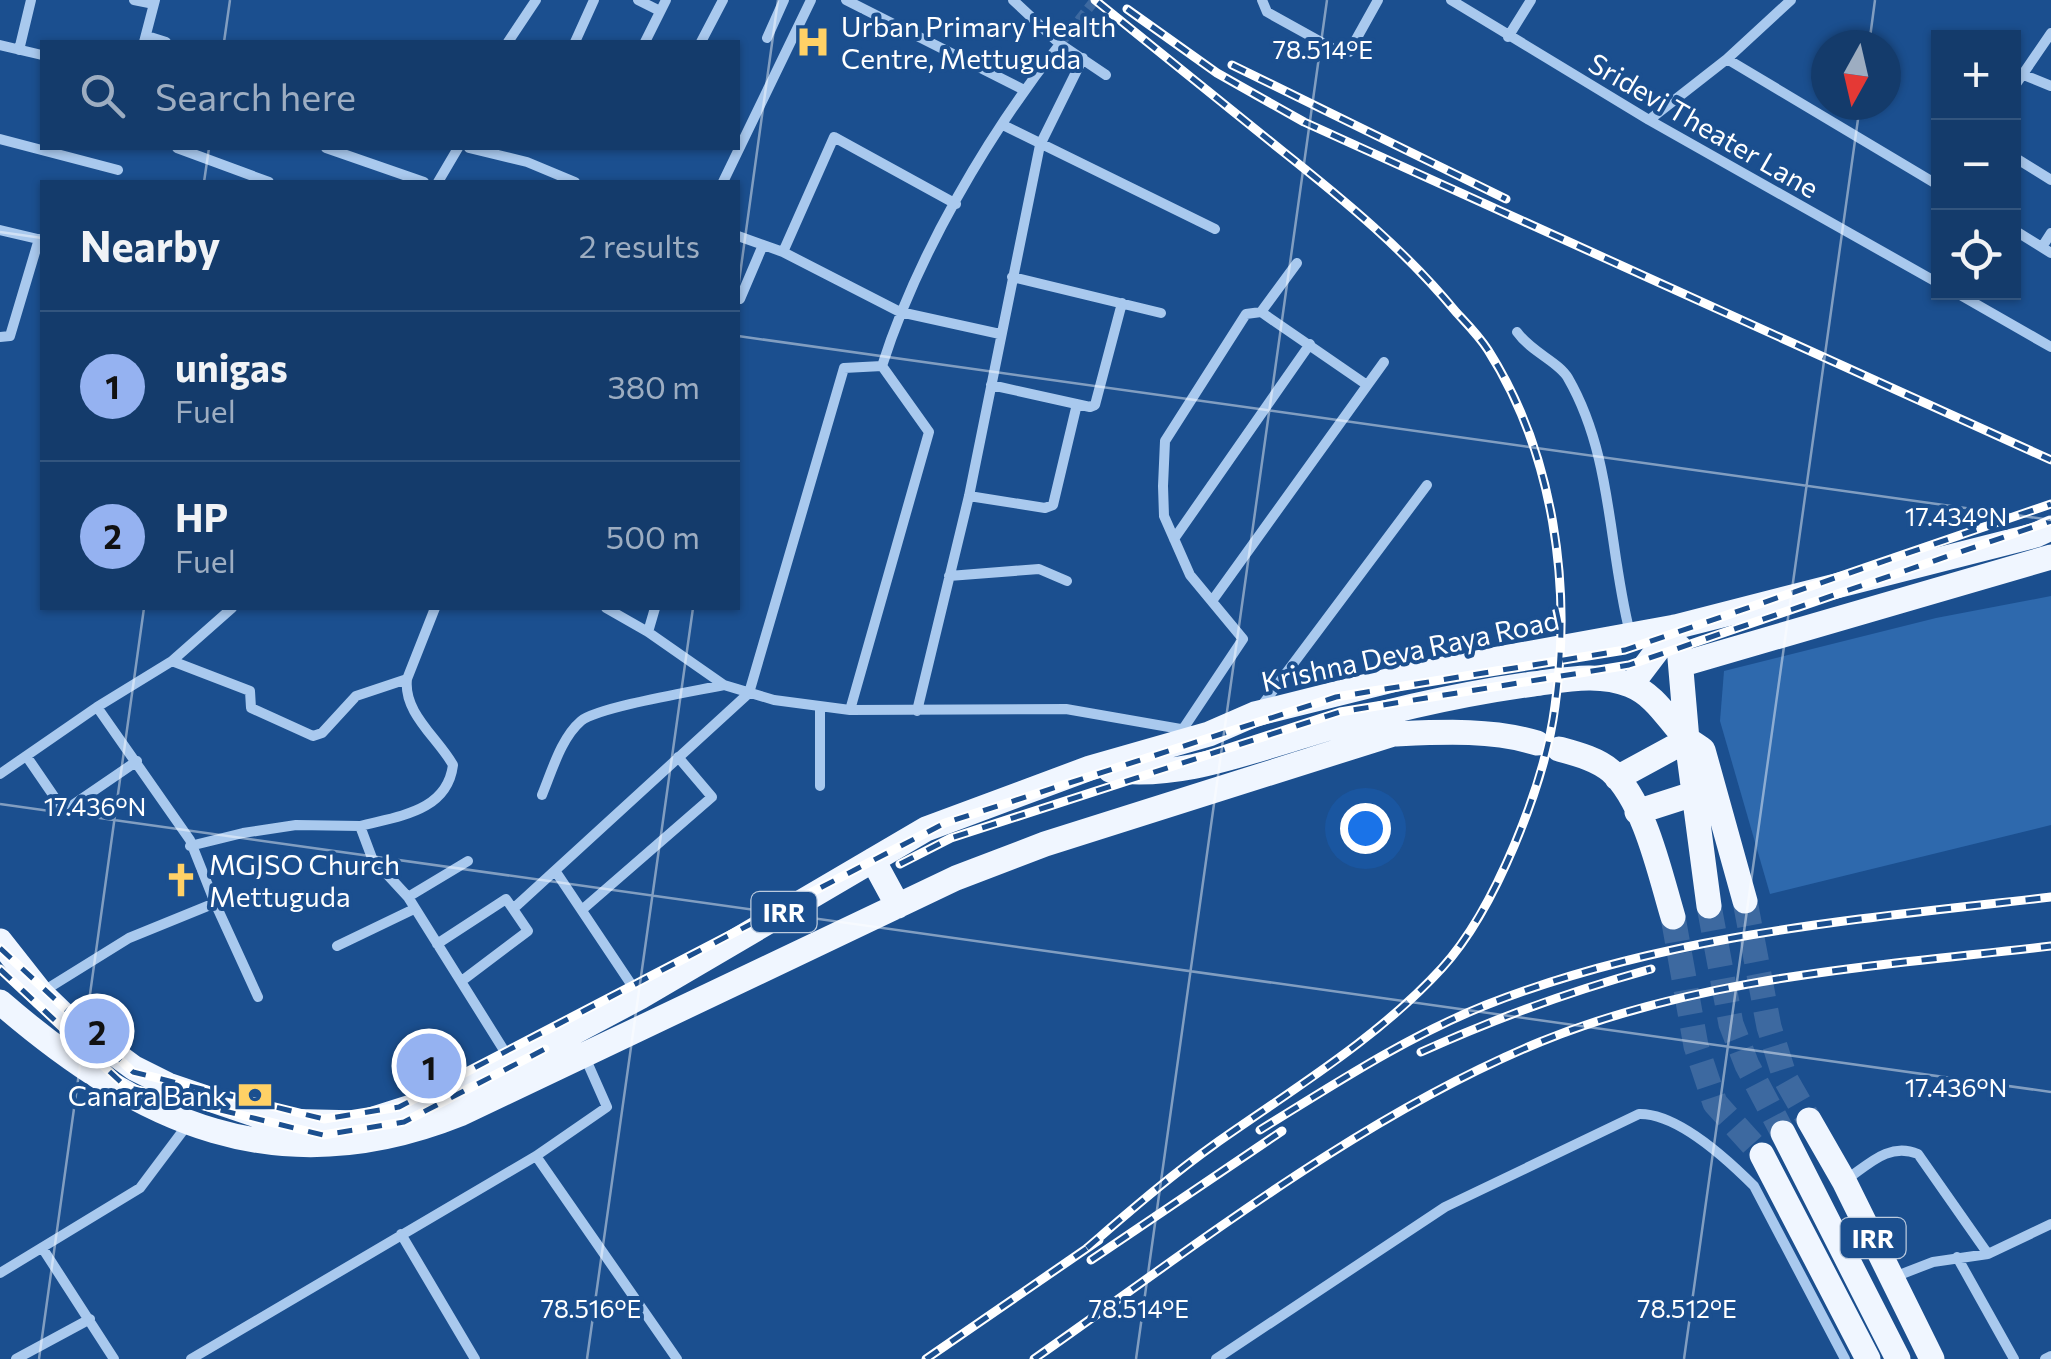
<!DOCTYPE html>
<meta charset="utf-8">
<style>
:root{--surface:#143b6b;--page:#214673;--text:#f1f3f6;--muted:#9dadc1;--line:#33557e;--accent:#95b2f1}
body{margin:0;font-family:Commissioner,sans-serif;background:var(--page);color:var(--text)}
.controls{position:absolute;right:30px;top:30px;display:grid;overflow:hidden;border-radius:0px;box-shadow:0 2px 8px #0004}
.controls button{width:90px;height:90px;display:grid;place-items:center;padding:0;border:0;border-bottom:2px solid var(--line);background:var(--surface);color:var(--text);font:50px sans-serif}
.compass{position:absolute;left:1811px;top:30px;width:90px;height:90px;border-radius:50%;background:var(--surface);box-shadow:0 2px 8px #0004;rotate:188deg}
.you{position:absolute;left:1365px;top:828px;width:35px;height:35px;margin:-25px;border:8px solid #fff;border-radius:50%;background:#1a73e8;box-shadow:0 0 0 15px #1a73e833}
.badge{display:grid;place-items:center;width:65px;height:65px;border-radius:50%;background:var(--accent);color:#111;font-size:32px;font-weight:700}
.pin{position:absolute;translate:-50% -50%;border:5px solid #fff;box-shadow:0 2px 10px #0006}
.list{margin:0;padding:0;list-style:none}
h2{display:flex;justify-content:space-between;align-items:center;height:130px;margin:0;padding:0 40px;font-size:42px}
h2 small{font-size:32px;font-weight:400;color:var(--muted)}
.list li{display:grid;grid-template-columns:65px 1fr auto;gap:30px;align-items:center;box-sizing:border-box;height:150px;padding:0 40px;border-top:2px solid var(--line)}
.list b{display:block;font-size:38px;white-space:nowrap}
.list p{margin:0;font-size:32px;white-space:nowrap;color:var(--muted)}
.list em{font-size:32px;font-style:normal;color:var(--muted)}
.icon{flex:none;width:55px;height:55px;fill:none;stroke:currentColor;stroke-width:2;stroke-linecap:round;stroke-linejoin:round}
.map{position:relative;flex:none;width:2051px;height:1359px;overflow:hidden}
.search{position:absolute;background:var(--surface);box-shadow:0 2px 8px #0004;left:40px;top:40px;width:700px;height:110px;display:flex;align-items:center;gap:25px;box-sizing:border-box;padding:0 35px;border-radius:0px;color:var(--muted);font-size:38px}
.panel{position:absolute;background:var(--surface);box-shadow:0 2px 8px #0004;left:40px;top:180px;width:700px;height:430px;border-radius:0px}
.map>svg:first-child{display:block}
.green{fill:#2e69ad}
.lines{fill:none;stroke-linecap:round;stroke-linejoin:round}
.minor-tunnel{stroke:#3d69a0;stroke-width:10;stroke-dasharray:10 5;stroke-linecap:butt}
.primary-tunnel{stroke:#3d69a0;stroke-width:25;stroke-dasharray:25 12;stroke-linecap:butt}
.minor{stroke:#a9c9ee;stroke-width:10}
.primary{stroke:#f0f6ff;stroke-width:25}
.rail-casing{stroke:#fff;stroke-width:9}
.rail{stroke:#1b4f8f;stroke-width:5;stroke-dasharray:15;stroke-linecap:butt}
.ticks{fill:none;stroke:#fff;stroke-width:2.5;stroke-opacity:0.45}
.labels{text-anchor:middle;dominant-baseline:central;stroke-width:8;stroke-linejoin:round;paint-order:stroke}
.shield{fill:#1b4f8f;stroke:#bbcadd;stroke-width:2.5}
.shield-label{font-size:25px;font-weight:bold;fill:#fff}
.poi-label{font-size:28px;fill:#fff;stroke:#1b4f8f;text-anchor:start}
.street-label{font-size:28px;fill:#fff;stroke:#1b4f8f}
.ticks-label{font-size:25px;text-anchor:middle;fill:#fff;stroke:#1b4f8f;stroke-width:8;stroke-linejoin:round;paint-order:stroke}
</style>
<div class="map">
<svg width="2051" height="1359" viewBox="0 0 2051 1359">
<rect width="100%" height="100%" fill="#1b4f8f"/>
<path class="green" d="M2051,596V825L1770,894L1720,721L1724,671L1936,618Z"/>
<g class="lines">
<path class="minor-tunnel" d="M1060,44L1095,0"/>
<path class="primary-tunnel" d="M1745,901L1769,1027L1785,1078L1809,1120
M1709,906L1731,1024L1747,1065L1783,1133
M1673,917L1696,1046L1715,1103L1762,1155"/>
<path class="minor" d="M134,0L154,4
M638,0L660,11
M846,0L1024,90
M1013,0L1060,44L1106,75
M1262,0L1267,12L1341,53L1349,52L1378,0
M1451,0L1649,120L1938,283
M147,36L166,42
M1508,37L1531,0
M767,38L784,0
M144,42L155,0
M508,42L536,0
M575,42L594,0
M645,42L666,0
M701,42L723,0
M0,45L42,55
M19,50L31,0
M1727,59L1938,185
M2024,75L2051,86
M2014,87L2051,33
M1649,120L1727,59L1791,0
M1003,125L1215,229
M0,139L118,170
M177,148L269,182
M326,148L424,182
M469,148L527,162L575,182
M2014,157L2051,180
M438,182L458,148
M723,182L811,0
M0,230L42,240
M2014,230L2051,253
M738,236L783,252L900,312L1000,334
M2042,247L2051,233
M783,252L834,137L956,204
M1012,277L1161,313
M1955,292L2051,347
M740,299L763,245
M1261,312L1367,385
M1517,332C1531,352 1559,362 1568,378C1613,456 1608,548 1630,633
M0,337L10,336L39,239
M991,385L1090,407L1095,405L1122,303
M969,496L1045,508L1053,505L1077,404
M1174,539L1310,344
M949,576L1039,569L1067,581
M1212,601L1384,362
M606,608L648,632L724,685L774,700L850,710L1066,709L1192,731
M648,632L655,608
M172,661L250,691L251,708L313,736L322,733L356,696L407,679
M97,707L190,840L215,903
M1260,708L1427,485
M850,710L929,432L882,366C917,256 988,134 1060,44
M917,711L969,496L1040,145L1083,58
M1183,729L1243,639L1190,575L1164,516L1163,486L1165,441L1246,314L1261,312L1297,263
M27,757L64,811L137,761
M0,774L97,707L172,661L232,608
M820,786V707
M542,795C552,771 561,738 581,721C598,707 696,691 724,685
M360,826C398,816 447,812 453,765C438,738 403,713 407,679L435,608
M190,846L243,833L296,825L360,826L372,858L408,897L512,1063
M556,872L639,996
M408,897L468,861
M583,909L712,797L678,757
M437,944L506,899L513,909L749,693L844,368L882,366
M337,946L414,909
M463,980L528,931L513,909
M42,992L129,938L215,903L258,997
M536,1156L677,1359
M1846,1180C1869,1164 1889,1142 1918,1154L1988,1254
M401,1234L475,1359
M43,1249L114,1359
M1957,1257L2014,1359
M0,1273L140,1188L188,1124
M1894,1277L1933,1262L1988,1254L2051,1224
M16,1359L90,1319
M191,1359L536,1156L607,1107L584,1055
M1216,1359L1445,1207L1639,1114C1677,1113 1728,1160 1754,1186L1845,1359
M2045,1359L2051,1356"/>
<path class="primary" d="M1679,647L1687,740L1709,906
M1683,664L2051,557
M1631,685L1675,627
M1559,749C1577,754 1597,759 1611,771C1645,802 1660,874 1673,917
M1110,770C1174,779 1236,756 1296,738C1373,714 1453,695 1533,684C1564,680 1599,672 1630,685C1655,695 1667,718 1684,736C1690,742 1697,745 1703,750L1745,901
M1617,778L1687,740
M1637,812L1693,794
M873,860L898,906
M0,941L41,993L69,1020L134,1068L168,1085L274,1121L361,1123L465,1090L640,997L926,829L1090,768L1209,734L1255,714L1416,674L1675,627L2036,535L2051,528
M0,1002C140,1123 278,1187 460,1114L956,878L1045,844L1393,734C1441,732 1491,729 1537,743
M1809,1120L1844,1181L1932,1359
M1783,1133L1898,1359
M1762,1155L1868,1359"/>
<g class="rail-casing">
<path id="rail" d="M1127,9L1217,73L1304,122L2051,460
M1232,65L1506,199
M900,864L951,838L1340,712L1629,665L2051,521
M0,948L133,1072L324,1119L399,1107L945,823L1336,697L1625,650L2051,504
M0,969L126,1087L323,1135L404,1122L545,1049
M1421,1052C1496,1018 1571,991 1651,969
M1260,1130C1333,1085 1406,1037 1486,1005C1667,934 1860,919 2051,897
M1087,1248C1129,1212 1170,1176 1215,1144C1293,1089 1377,1039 1442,968C1495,910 1545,784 1555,706C1572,586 1554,454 1488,350C1479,336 1467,324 1456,312C1405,250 1344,200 1281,150C1219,100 1157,50 1095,0
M1091,1260L1282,1131
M926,1359L1099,1240
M1034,1359C1193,1248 1360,1116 1540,1042C1702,976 1879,966 2051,946"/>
</g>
<use href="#rail" class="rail"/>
</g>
<path class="ticks" d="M224,42L230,0M1869,45L1875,0M204,182L209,148M0,232L42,238M738,289L778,0M738,336L2051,520M0,804L2051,1092M39,1359L144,608M587,1359L693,608M1136,1359L1327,0M1684,1359L1860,105"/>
<defs>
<g id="hospital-bare" transform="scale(2.7)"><path d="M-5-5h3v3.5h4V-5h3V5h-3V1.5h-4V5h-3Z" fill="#ffd166" stroke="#1b4f8f" stroke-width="2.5" paint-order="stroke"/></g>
<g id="church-bare" transform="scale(2.7)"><path d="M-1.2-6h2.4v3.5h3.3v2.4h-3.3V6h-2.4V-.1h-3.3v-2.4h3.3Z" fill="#ffd166" stroke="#1b4f8f" stroke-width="2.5" paint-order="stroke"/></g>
<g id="bank-bare" transform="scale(2.7)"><path d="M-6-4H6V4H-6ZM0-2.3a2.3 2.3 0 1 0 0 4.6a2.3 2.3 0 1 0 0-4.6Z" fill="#ffd166" stroke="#1b4f8f" stroke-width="2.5" paint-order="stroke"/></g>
</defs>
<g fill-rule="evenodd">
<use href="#hospital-bare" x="813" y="42"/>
<use href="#church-bare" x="181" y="880"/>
<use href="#bank-bare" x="255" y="1095"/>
</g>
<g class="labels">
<g class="shield">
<rect x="751.5" y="892" width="65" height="40" rx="8"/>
<rect x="1840.5" y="1218" width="65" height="40" rx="8"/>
</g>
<g class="shield-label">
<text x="784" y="912">IRR</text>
<text x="1873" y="1238">IRR</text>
</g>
<g class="poi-label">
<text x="841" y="26">Urban Primary Health<tspan x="841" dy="32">Centre, Mettuguda</tspan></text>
<text x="209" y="864">MGJSO Church<tspan x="209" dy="32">Mettuguda</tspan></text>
<text x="227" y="1095" text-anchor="end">Canara Bank</text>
</g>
<g class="street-label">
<text transform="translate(1704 125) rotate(30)">Sridevi Theater Lane</text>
<text transform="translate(1410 650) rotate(-12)">Krishna Deva Raya Road</text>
</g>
</g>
<g class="ticks-label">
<text x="1323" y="59">78.514°E</text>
<text x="1956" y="526">17.434°N</text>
<text x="95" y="816">17.436°N</text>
<text x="1956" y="1097">17.436°N</text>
<text x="591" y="1318">78.516°E</text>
<text x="1139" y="1318">78.514°E</text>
<text x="1687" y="1318">78.512°E</text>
</g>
</svg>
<div class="controls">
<button>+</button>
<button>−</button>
<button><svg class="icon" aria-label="locate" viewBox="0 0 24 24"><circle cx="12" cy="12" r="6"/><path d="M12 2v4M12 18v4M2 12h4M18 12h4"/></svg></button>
</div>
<svg class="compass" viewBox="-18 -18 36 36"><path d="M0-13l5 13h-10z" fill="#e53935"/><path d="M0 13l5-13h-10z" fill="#9dadc1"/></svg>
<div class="you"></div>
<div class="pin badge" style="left:429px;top:1066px">1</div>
<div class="pin badge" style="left:97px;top:1031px">2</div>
<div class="search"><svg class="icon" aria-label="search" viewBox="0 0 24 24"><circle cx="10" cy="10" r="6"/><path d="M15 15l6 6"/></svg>Search here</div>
<section class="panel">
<h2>Nearby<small>2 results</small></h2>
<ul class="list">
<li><span class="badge">1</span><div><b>unigas</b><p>Fuel</p></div><em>380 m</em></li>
<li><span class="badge">2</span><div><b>HP</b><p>Fuel</p></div><em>500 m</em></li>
</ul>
</section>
</div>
